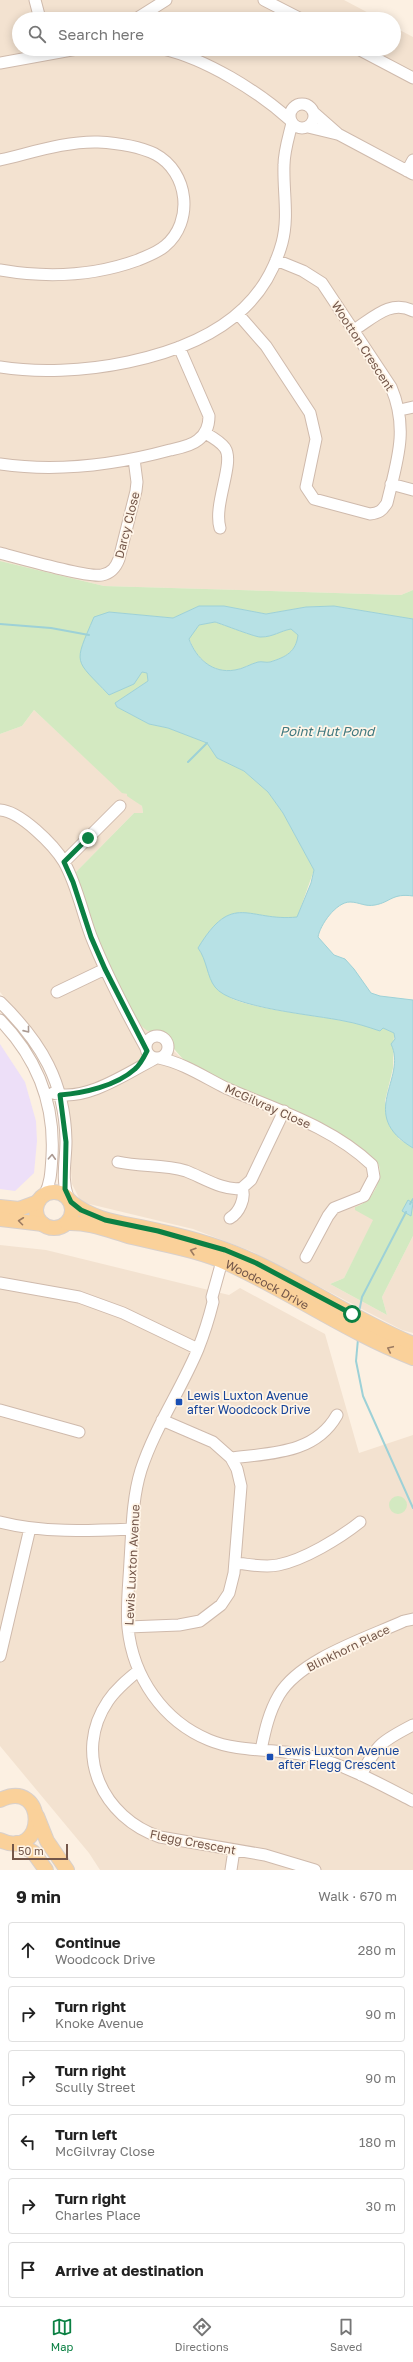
<!DOCTYPE html>
<meta charset="utf-8">
<style>
:root{--surface:#fff;--page:#f6f6f6;--text:#222;--muted:#767676;--line:#e0e0e0;--accent:#0b8043}
body{margin:0;font-family:"Golos Text",sans-serif;background:var(--page);color:var(--text)}
.scale{position:absolute;left:12px;bottom:10px;width:56px;box-sizing:border-box;padding-left:4px;border:2px solid #735649;border-top:0;font-size:11px;line-height:14px;white-space:nowrap;color:#735649;-webkit-text-stroke:3px #fff5e8;paint-order:stroke}
.stop{position:absolute;width:12px;height:12px;margin:-9px;border:3px solid #0b8043;border-radius:50%;background:#fff}
.stop.end{background:#0b8043;border-color:#fff;box-shadow:0 1px 4px #0008}
.list{margin:0;padding:0;list-style:none}
h2{display:flex;justify-content:space-between;align-items:center;height:52px;margin:0;padding:0 16px;font-size:17px}
h2 small{font-size:13px;font-weight:400;color:var(--muted)}
.list li{display:grid;grid-template-columns:26px 1fr auto;gap:12px;align-items:center;box-sizing:border-box;height:56px;margin:0 8px 8px;padding:0 8px;border:1px solid var(--line);border-radius:4px}
.list b{display:block;font-size:15px;white-space:nowrap}
.list p{margin:0;font-size:13px;white-space:nowrap;color:var(--muted)}
.list em{font-size:13px;font-style:normal;color:var(--muted)}
.icon{flex:none;width:22px;height:22px;fill:none;stroke:currentColor;stroke-width:2;stroke-linecap:round;stroke-linejoin:round}
.map{position:relative;flex:none;width:413px;height:1870px;overflow:hidden}
.search{position:absolute;background:var(--surface);box-shadow:0 2px 10px #0003;left:12px;right:12px;top:12px;height:44px;display:flex;align-items:center;gap:10px;box-sizing:border-box;padding:0 14px;border-radius:22px;color:var(--muted);font-size:15px}
.sheet{height:436px;background:var(--surface)}
nav{display:flex;justify-content:space-around;align-items:center;box-sizing:border-box;height:56px;border-top:1px solid var(--line);background:var(--surface);font-size:11px;color:var(--muted)}
nav a{display:grid;justify-items:center;gap:2px}
nav .on{color:var(--accent)}
.map>svg:first-child{display:block}
.residential{fill:#f3e2d0}
.education{fill:#eddff8}
.green{fill:#d3e9c1}
.water{fill:#b7e1e5;stroke:#9dd1d7;fill-rule:evenodd}
.lines{fill:none;stroke-linecap:round;stroke-linejoin:round}
.stream{stroke:#9dd1d7;stroke-width:2}
.minor-casing{stroke:#cfbaac;stroke-width:13}
.major-casing{stroke:#d8d0cc;stroke-width:16}
.minor{stroke:#fff;stroke-width:11}
.major{stroke:#fad19a;stroke-width:14}
.oneway{stroke:#ab9a92}
.oneway2{stroke:#9c7b61}
.route{stroke:#0b8043;stroke-width:5}
.transit-dot{fill:#1a4fb4;stroke:#fff5e8;stroke-width:1.5}
.labels{text-anchor:middle;dominant-baseline:central;stroke-width:3.5;stroke-linejoin:round;paint-order:stroke}
.street-label{font-size:12px;fill:#735649;stroke:#fff5e8}
.transit-label{font-size:12px;fill:#164399;stroke:#fff5e8;text-anchor:start}
.water-label{font-size:13px;font-style:italic;fill:#40787f;stroke:#fff5e8}
</style>
<div class="map">
<svg width="413" height="1870" viewBox="0 0 413 1870">
<rect width="100%" height="100%" fill="#fcf0e2"/>
<path class="residential" d="M0,0H344L380,19H19V49H394V27L413,37V590L401,595L104,586L0,561Z
M34,710L122,792L127,794L142,806L143,813H134L75,873L122,993L137,1019L148,1031L160,1030L171,1043L173,1050L179,1056L369,1156L379,1165V1180L371,1195L359,1206L374,1220L344,1278L330,1284L387,1315L382,1297L413,1236V1333L402,1330L251,1251L193,1229L81,1202L72,1184L65,1096L49,1053L0,992V734L22,726Z
M0,1245L46,1250L229,1295L240,1288L325,1334L359,1453L413,1435V1870H100L89,1853L0,1746Z"/>
<path class="education" d="M0,1044L25,1082L36,1121L37,1141L34,1173L15,1191L0,1189Z"/>
<path class="green" d="M0,561L104,586L401,595L413,590V619L334,606L306,607L266,614L224,606H199L173,618L109,612L99,685L109,695L134,684L142,672L147,673L148,681L115,703L117,707L149,724L168,728L207,743L217,758L244,771L268,792L283,813L314,870L297,918C248,921 232,891 198,948C209,963 212,981 226,995C240,1008 321,1016 344,1021C356,1023 368,1027 379,1030L383,1028L394,1033L393,1068L385,1101L388,1121L399,1139L413,1148V1236L382,1297L387,1315L330,1284L344,1278L373,1220L355,1210V1207C372,1202 382,1182 379,1165L369,1156L188,1063C175,1053 170,1042 160,1030C156,1032 152,1033 148,1031C123,1018 85,903 75,873L134,813H143L142,806L127,796V794L122,793L34,710L22,726L0,734Z
M215,622C222,624 257,638 261,637C273,637 280,631 291,629L298,635C296,652 286,657 270,662C266,663 262,661 258,662C250,664 242,669 235,670C212,674 196,658 189,638L199,625Z
M389 1505a9 9 0 1 1 18 0a9 9 0 1 1-18 0Z"/>
<path class="water" d="M199,606H224L266,614L306,607L334,606L413,619V896C392,893 391,902 375,905C365,907 359,902 350,902C336,902 320,925 318,937L334,955L345,959L354,969L371,993L380,996L413,1000V1148C356,1114 408,1079 391,1044L395,1039L394,1033L383,1028L380,1031C368,1027 356,1023 344,1021C317,1015 230,1008 215,987C207,977 207,960 198,948C233,890 248,922 297,917L311,883L314,870L283,813L268,792L244,771L217,758L207,743L168,728L149,724L117,707L115,703L148,681L147,673L142,672L134,684L109,695C74,658 73,666 94,617L109,612L173,618ZM215,622C222,624 257,638 261,637C273,637 280,631 291,629L298,635C296,652 286,657 270,662C266,663 262,661 258,662C250,664 243,669 235,670C212,674 196,658 189,639L199,625Z
M408,1200L413,1203L411,1216L402,1211Z"/>
<g class="lines">
<path class="stream" d="M0,624L51,628L89,635
M188,762L207,743
M410,1204L413,1199
M359,1312L362,1297L406,1212
M358,1339L356,1361L363,1396L413,1508"/>
<g class="minor-casing">
<path id="minor" d="M35,0L40,19
M264,0L301,19
M136,19L166,0
M163,49C206,59 258,91 290,120
M358,49L413,78
M0,63L77,49
M290 116a12 12 0 1 1 24 0a12 12 0 1 1-24 0Z
M313,112L338,134L413,174
M308,127L337,134
M0,160C31,153 66,141 98,142C117,143 138,146 155,154C189,172 194,222 165,246C157,253 147,256 138,260C94,276 46,278 0,270
M407,171L413,160
M238,314L266,346L310,413L316,439L306,487L314,499L370,514C379,513 382,511 387,503C397,461 409,429 391,387L322,283L303,271L276,260
M354,330C373,318 391,299 413,311
M0,367C73,379 189,361 244,308C263,290 275,268 282,243C289,217 283,191 284,165C284,151 289,136 292,123
M400,410L413,407
M205,433C212,437 220,441 225,448C235,463 213,504 220,528
M0,464C56,472 115,465 170,450C179,448 191,446 198,440C206,434 209,426 209,416L179,347
M391,484L413,490
M0,553C19,558 88,578 102,575C112,573 116,567 119,559L136,491L137,482L134,459
M0,810C20,811 54,845 64,862C77,885 82,912 91,936C106,974 126,1012 146,1048
M64,862L120,806
M57,992L105,969
M0,1002C41,1042 65,1082 66,1141C66,1161 61,1179 68,1198
M0,1020C37,1058 55,1103 52,1156C51,1170 51,1182 45,1194
M146 1047a11 11 0 1 1 22 0a11 11 0 1 1-22 0Z
M159,1058C183,1063 204,1077 226,1088C276,1110 331,1126 372,1165L374,1177L364,1196L334,1208L328,1216L306,1257
M53,1093C85,1103 129,1072 156,1058
M118,1162C141,1167 163,1164 186,1171C202,1177 225,1192 242,1188L251,1180L284,1111
M230,1218C239,1213 246,1198 242,1188
M224,1254L212,1297L213,1302C209,1318 204,1334 198,1349C181,1390 155,1427 141,1470C132,1499 132,1531 130,1561C129,1583 126,1607 128,1628C133,1677 163,1721 209,1740C240,1753 277,1748 310,1756C346,1765 380,1784 413,1801
M0,1283L79,1297L123,1313L198,1349
M0,1410L79,1432
M231,1458C271,1453 315,1454 337,1415
M0,1522C43,1533 87,1531 132,1529
M235,1563C248,1564 264,1568 278,1565C304,1560 340,1538 360,1522
M128,1627L179,1625L200,1621L221,1605L229,1593L234,1573L241,1486L237,1469L231,1458L213,1442L162,1420
M0,1656L30,1528
M138,1671C127,1680 116,1689 108,1701C72,1754 103,1818 160,1837L265,1855L315,1870
M261,1750C265,1730 269,1712 279,1695C300,1659 367,1638 404,1621L413,1619
M361,1775C377,1744 382,1741 413,1725
M231,1870L234,1850"/>
</g>
<g class="major-casing">
<g id="major">
<circle cx="54" cy="1210" r="18"/>
<path d="M71,1202C97,1223 128,1223 159,1231C192,1238 226,1248 257,1263C310,1288 359,1322 413,1344"/>
<path d="M0,1207L19,1209L38,1202"/>
<path d="M0,1219L43,1224"/>
<path id="s1" d="M67,1223C91,1222 110,1231 132,1237C165,1245 198,1250 229,1264C292,1293 349,1333 413,1358"/>
<path d="M0,1800C48,1777 47,1862 0,1840"/>
<path d="M37,1816L47,1841L67,1870"/>
<path d="M17,1843L33,1852L46,1870"/>
</g>
</g>
<use href="#minor" class="minor"/>
<use href="#major" class="major"/>
</g>
<defs><path id="oneway-chevron" d="M-2-3.5L2.5 0L-2 3.5" fill="none" stroke-width="1.6" stroke-linecap="round" stroke-linejoin="round"/></defs>
<g class="oneway">
<use href="#oneway-chevron" transform="translate(27 1030) rotate(51)"/>
<use href="#oneway-chevron" transform="translate(52 1157) rotate(-87)"/>
</g>
<g class="oneway2">
<use href="#oneway-chevron" transform="translate(21 1221) rotate(-173)"/>
<use href="#oneway-chevron" transform="translate(193 1251) rotate(-163)"/>
<use href="#oneway-chevron" transform="translate(390 1349) rotate(-155)"/>
</g>
<g class="lines">
<path class="route" d="M88,838L64,862L73,882L91,937L105,969L147,1051C144,1057 140,1065 135,1069C116,1086 84,1093 60,1095L66,1142L65,1189L71,1202L81,1210L105,1220L158,1231L225,1250L256,1263L352,1314"/>
</g>
<g class="transit-dot">
<rect x="175" y="1398" width="8" height="8" rx="2"/>
<rect x="266" y="1753" width="8" height="8" rx="2"/>
</g>
<g class="labels">
<g class="street-label">
<text transform="translate(363 346) rotate(57)">Wootton Crescent</text>
<text transform="translate(127 525) rotate(-76)">Darcy Close</text>
<text transform="translate(268 1106) rotate(24)">McGilvray Close</text>
<text stroke="none"><textPath href="#s1" startOffset="211">Woodcock Drive</textPath></text>
<text transform="translate(132 1565) rotate(-87)">Lewis Luxton Avenue</text>
<text transform="translate(348 1648) rotate(-26)">Blinkhorn Place</text>
<text transform="translate(193 1842) rotate(11)">Flegg Crescent</text>
</g>
<g class="transit-label">
<text x="187" y="1395">Lewis Luxton Avenue<tspan x="187" dy="14">after Woodcock Drive</tspan></text>
<text x="278" y="1750">Lewis Luxton Avenue<tspan x="278" dy="14">after Flegg Crescent</tspan></text>
</g>
<g class="water-label">
<text x="327" y="731">Point Hut Pond</text>
</g>
</g>
</svg>
<div class="scale">50 m</div>
<div class="stop" style="left:352px;top:1314px"></div>
<div class="stop end" style="left:88px;top:838px"></div>
<div class="search"><svg class="icon" aria-label="search" viewBox="0 0 24 24"><circle cx="10" cy="10" r="6"/><path d="M15 15l6 6"/></svg>Search here</div>
</div>
<section class="sheet">
<h2>9 min<small>Walk · 670 m</small></h2>
<ul class="list">
<li><svg class="icon" aria-label="ahead" viewBox="0 0 24 24"><path d="M12 20V5M6 11l6-6 6 6"/></svg><div><b>Continue</b><p>Woodcock Drive</p></div><em>280 m</em></li>
<li><svg class="icon" aria-label="right" viewBox="0 0 24 24"><path d="M7 20v-9h11M14 6l5 5-5 5"/></svg><div><b>Turn right</b><p>Knoke Avenue</p></div><em>90 m</em></li>
<li><svg class="icon" aria-label="right" viewBox="0 0 24 24"><path d="M7 20v-9h11M14 6l5 5-5 5"/></svg><div><b>Turn right</b><p>Scully Street</p></div><em>90 m</em></li>
<li><svg class="icon" aria-label="left" viewBox="0 0 24 24"><path d="M17 20v-9H6M10 6l-5 5 5 5"/></svg><div><b>Turn left</b><p>McGilvray Close</p></div><em>180 m</em></li>
<li><svg class="icon" aria-label="right" viewBox="0 0 24 24"><path d="M7 20v-9h11M14 6l5 5-5 5"/></svg><div><b>Turn right</b><p>Charles Place</p></div><em>30 m</em></li>
<li><svg class="icon" aria-label="arrive" viewBox="0 0 24 24"><path d="M6 21V4h12l-3 4 3 4H6"/></svg><div><b>Arrive at destination</b></div></li>
</ul>
</section>
<nav>
<a class="on"><svg class="icon" aria-label="map" viewBox="0 0 24 24"><path d="M3 6l6-2 6 2 6-2v14l-6 2-6-2-6 2zM9 4v14M15 6v14"/></svg>Map</a>
<a><svg class="icon" aria-label="directions" viewBox="0 0 24 24"><path d="M12 3l9 9-9 9-9-9zM9 14v-3h6M13 9l2 2-2 2"/></svg>Directions</a>
<a><svg class="icon" aria-label="saved" viewBox="0 0 24 24"><path d="M7 4h10v16l-5-4-5 4z"/></svg>Saved</a>
</nav>
